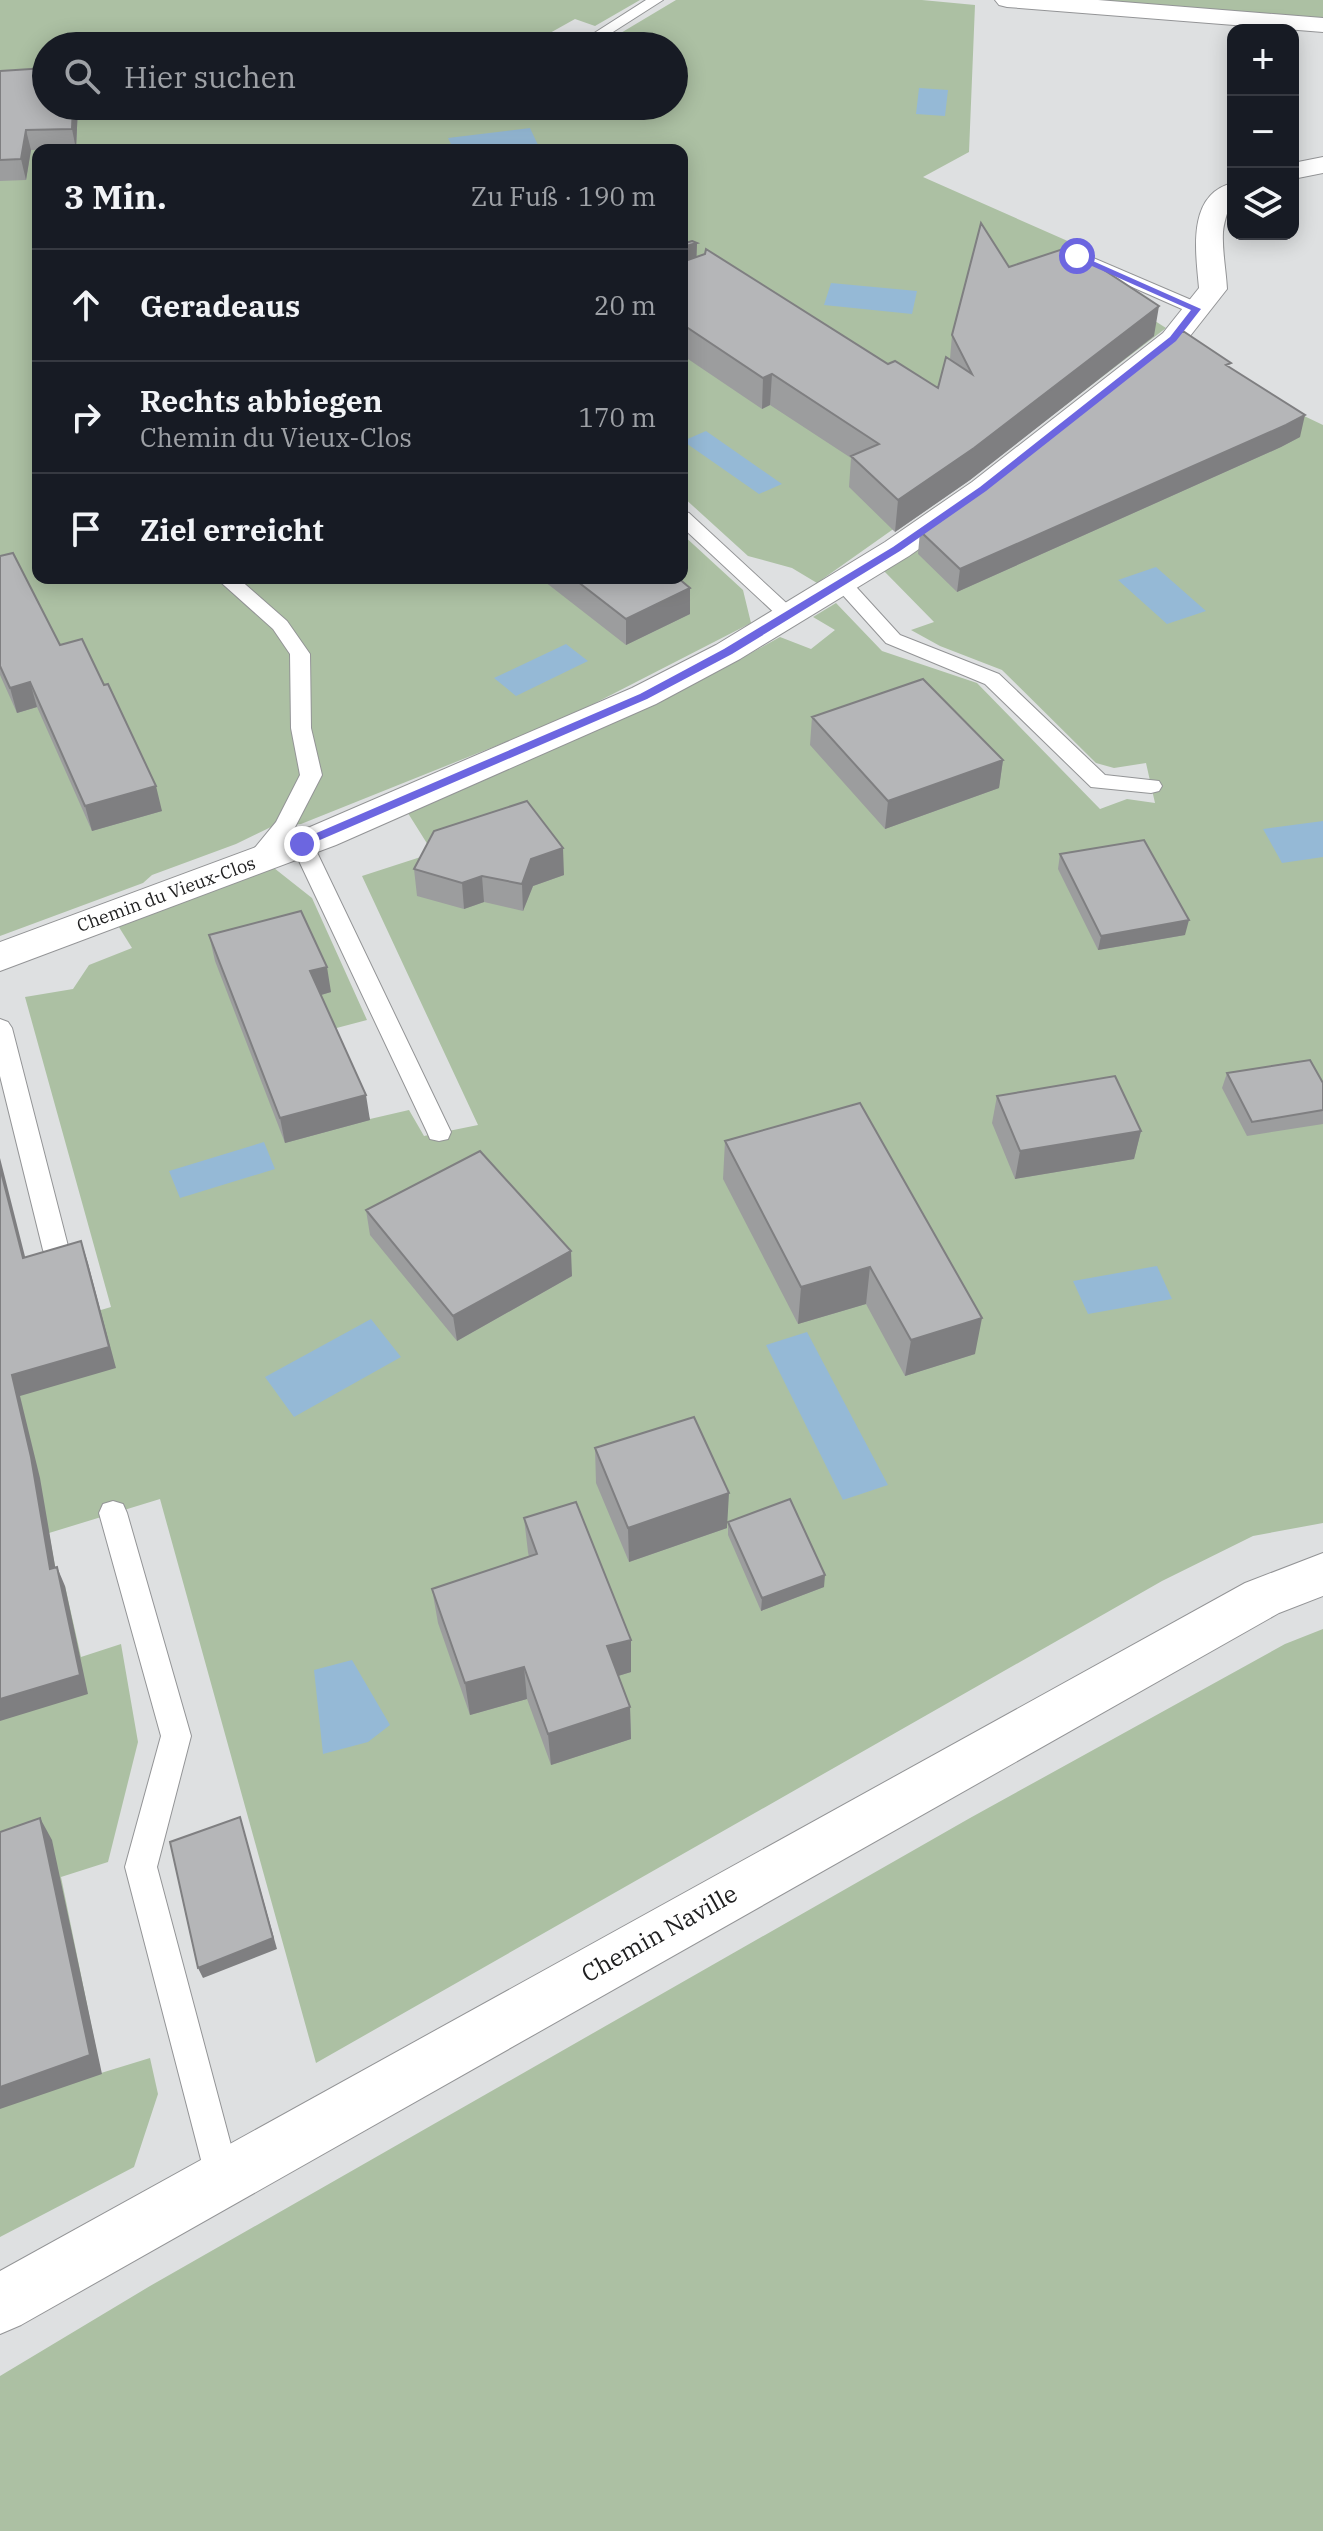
<!DOCTYPE html>
<html lang="de">
<meta charset="utf-8">
<style>
:root{--surface:#171b24;--page:#242831;--text:#f1f3f6;--muted:#9ea1a6;--line:#363941}
body{margin:0;font-family:"IBM Plex Serif",serif;background:var(--page);color:var(--text)}
.controls{position:absolute;right:24px;top:24px;display:grid;overflow:hidden;border-radius:16px;box-shadow:0 4px 20px #0003}
.controls button{width:72px;height:72px;display:grid;place-items:center;padding:0;border:0;border-bottom:2px solid var(--line);background:var(--surface);color:var(--text);font:40px sans-serif}
.stop{position:absolute;width:24px;height:24px;margin:-18px;border:6px solid #6c66e0;border-radius:50%;background:#fff}
.stop.end{background:#6c66e0;border-color:#fff;box-shadow:0 2px 8px #0008}
.list{margin:0;padding:0;list-style:none}
h2{display:flex;justify-content:space-between;align-items:center;height:104px;margin:0;padding:0 32px;font-size:34px}
h2 small{font-size:26px;font-weight:400;color:var(--muted)}
.list li{display:grid;grid-template-columns:52px 1fr auto;gap:24px;align-items:center;box-sizing:border-box;height:112px;padding:0 32px;border-top:2px solid var(--line)}
.list b{display:block;font-size:30px;white-space:nowrap}
.list p{margin:0;font-size:26px;white-space:nowrap;color:var(--muted)}
.list em{font-size:26px;font-style:normal;color:var(--muted)}
.icon{flex:none;width:44px;height:44px;fill:none;stroke:currentColor;stroke-width:2;stroke-linecap:round;stroke-linejoin:round}
.map{position:relative;flex:none;width:1323px;height:2531px;overflow:hidden}
.search{position:absolute;background:var(--surface);box-shadow:0 4px 20px #0003;left:32px;top:32px;width:656px;height:88px;display:flex;align-items:center;gap:20px;box-sizing:border-box;padding:0 28px;border-radius:44px;color:var(--muted);font-size:30px}
.panel{position:absolute;background:var(--surface);box-shadow:0 4px 20px #0003;left:32px;top:144px;width:656px;height:440px;border-radius:16px}
.map>svg:first-child{display:block}
.green{fill:#acc0a3}
.water{fill:#95b9d6}
.lines{fill:none;stroke-linecap:round;stroke-linejoin:round}
.lane-casing{stroke:#939496;stroke-width:2}
.street-casing{stroke:#939496;stroke-width:2}
.secondary-casing{stroke:#939496;stroke-width:2}
.lane{fill:#fff;fill-rule:evenodd}
.street{fill:#fff;fill-rule:evenodd}
.secondary{fill:#fff;fill-rule:evenodd}
.wall{fill:#9c9d9e}
.shaded-wall{fill:#7f7f81}
.building{fill:#b5b6b8;stroke:#7f7f81;stroke-width:2}
.route{fill:#6c66e0}
.labels{text-anchor:middle;dominant-baseline:central;stroke-width:7;stroke-linejoin:round;paint-order:stroke}
.far-street-label{font-size:18px;fill:#202021;stroke:#fff}
.near-street-label{font-size:24px;fill:#202021;stroke:#fff}
</style>
<div class="map">
<svg width="1323" height="2531" viewBox="0 0 1323 2531">
<rect width="100%" height="100%" fill="#dee0e1"/>
<path class="green" d="M0,0H640L595,26L575,19L532,43L537,46H46V106H674V46H599L676,0H922L975,5L969,152L923,177L1079,246L1064,256L1066,264L1166,328L1025,436L817,583L792,568L748,556L682,496V150H38V578H682V534L743,590L751,623L568,717L301,824L271,827L236,844L152,875L143,883L0,936Z
M1088,0H1323V18Z
M1243,387L1323,425V1523L1253,1536L1162,1581L316,2063L160,1499L49,1533L59,1588L65,1586L81,1657L121,1644L138,1742L108,1862L61,1877L101,2073L150,2058L158,2094L134,2167L0,2237V1227L40,1328L111,1307L25,997L73,989L89,965L132,948L117,924L274,868L312,898L367,1020L329,1030L370,1119L409,1110L424,1136L478,1125L362,876L433,853L406,810C533,757 660,705 780,637L811,649L835,630L813,617L836,603L882,651L977,683L1100,809L1127,799L1155,803L1146,763L1114,768L1096,763L1002,670L940,646L911,630L934,622L884,571L995,494Z
M1323,1629V2531H0V2376L150,2286L970,1818L1285,1644Z"/>
<path class="water" d="M919,88L948,90L945,116L916,114Z
M530,128L538,145L499,150H454L448,138Z
M831,283L917,291L912,314L824,305Z
M706,431L782,484L759,494L683,441Z
M1156,567L1206,611L1167,624L1118,580Z
M566,644L588,661L516,696L494,678Z
M1323,821V857L1282,863L1263,829Z
M264,1142L275,1169L180,1198L169,1171Z
M1157,1266L1172,1299L1088,1314L1073,1281Z
M371,1319L401,1357L294,1417L265,1377Z
M807,1332L888,1485L843,1500L766,1345Z
M352,1660L390,1725L368,1742L323,1754L314,1670Z"/>
<g class="lines">
<g class="lane-casing">
<path id="lane" d="M646,0H663L591,46H574Z
M1077,251L1203,305L1206,309L1203,313H1191L1071,260L1069,256L1071,252Z
M682,511L689,513L795,611L798,615L795,619H781L682,527Z
M841,576L848,578L900,635L999,674L1105,775L1159,781L1162,786L1159,791L1151,793L1091,787L985,684L886,643L831,582Z
M216,578H238L287,621L310,654L311,728L322,775L293,831L263,866H247L244,861L276,822L300,775L291,728L290,654L273,629Z
M302,837L310,839L313,844L451,1132L448,1139L439,1141L430,1139L427,1132L291,844L294,839Z
M0,1019L8,1022L12,1028L69,1250L65,1257L56,1260L47,1257L43,1250L0,1076Z
M113,1501L123,1504L127,1513L191,1736L157,1867L240,2179L235,2191L223,2196L211,2191L206,2179L125,1867L161,1736L99,1513L103,1504Z"/>
</g>
<g class="street-casing">
<path id="street" d="M995,0H1098L1323,18V32L1007,7L999,5Z
M1323,157V173L1293,179V163Z
M1233,183C1233,204 1225,213 1223,232C1222,251 1226,270 1227,289L1183,345L994,496L909,556L740,659L656,704L336,845L0,971V942L310,827L632,688L716,645L885,542L972,482L1163,333L1199,288C1196,253 1186,194 1233,183Z"/>
</g>
<g class="secondary-casing">
<path id="secondary" d="M1323,1553V1596L1279,1613L21,2325L0,2334V2271L1245,1583Z"/>
</g>
<use href="#lane" class="lane"/>
<use href="#street" class="street"/>
<use href="#secondary" class="secondary"/>
</g>
<path class="wall" d="M0,71L46,106H78L76,149L31,150L26,180L0,181Z
M697,243L696,257L888,364L938,388L950,359L952,335L1009,267L1154,336L970,480L895,532L849,487L851,458L770,405L762,409L682,355V244Z
M1230,367L1300,437L1281,447L957,592L918,554L920,531Z
M0,556L60,645L162,811L92,831L37,707L17,713L0,675Z
M540,578H678L690,588V614L626,645Z
M812,717L1003,760L999,788L885,829L810,745Z
M1060,854L1185,935L1098,950L1058,869Z
M414,869L564,875L533,886L523,911L484,902L464,909L417,896Z
M209,935L331,992L321,995L370,1120L285,1143L215,961Z
M1227,1073L1323,1083V1124L1247,1136L1222,1088Z
M997,1096L1141,1131L1134,1159L1015,1179L992,1123Z
M725,1141L975,1354L905,1376L866,1304L798,1324L723,1179Z
M366,1210L572,1276L457,1341L370,1235Z
M595,1448L727,1528L629,1562L596,1483Z
M524,1518L631,1640V1672L618,1676L630,1707L631,1739L551,1765L527,1699L470,1715L438,1623L432,1589L529,1557L528,1552Z
M728,1522L824,1587L761,1611L728,1535Z"/>
<path class="shaded-wall" d="M73,106H78L76,149L72,129Z
M26,130L31,150L26,180L21,159Z
M697,243L696,273L682,278V247Z
M1159,306L1154,336L970,480L895,532L898,500Z
M772,374L770,405L762,409L763,378Z
M1305,415L1300,437L1281,447L957,592L960,569Z
M690,588V614L626,645V619Z
M30,682L37,707L17,713L10,688Z
M1003,760L999,788L885,829L888,801Z
M156,786L162,811L92,831L85,806Z
M563,848L564,875L533,886L523,911L522,884L531,859Z
M482,876L484,902L464,909L462,883Z
M1189,920L1185,935L1098,950L1101,936Z
M327,967L331,992L314,997L310,971Z
M366,1095L370,1120L285,1143L280,1118Z
M1141,1131L1134,1159L1015,1179L1020,1151Z
M0,1158L31,1280L23,1258L0,1168Z
M81,1241L88,1263L116,1368L20,1396L40,1478L59,1589L50,1569L12,1375Z
M571,1251L572,1276L457,1341L453,1316Z
M870,1267L866,1304L798,1324L801,1287Z
M982,1318L975,1354L905,1376L911,1340Z
M729,1493L727,1528L629,1562L628,1528Z
M57,1567L65,1586L88,1694L0,1721V1699Z
M825,1575L824,1587L761,1611L762,1598Z
M631,1640V1672L608,1679L607,1646Z
M524,1667L527,1699L470,1715L465,1683Z
M630,1707L631,1739L551,1765L548,1734Z
M240,1817L277,1949L203,1978L198,1968Z
M40,1818L52,1840L102,2074L0,2109V2087Z"/>
<path class="building" d="M46,68V106H73L72,129L26,130L21,159L0,160V71Z
M981,223L1009,267L1069,247L1159,306L974,448L898,500L851,456L879,444L772,374L763,378L682,324V262L705,254L706,249L888,364L895,361L938,388L946,357L972,374L952,335Z
M692,241L697,243L682,247V244Z
M1183,331L1231,363L1226,365L1305,415L1286,425L960,569L920,531L999,476Z
M13,553L60,645L82,639L104,685L108,684L156,786L85,806L30,682L10,688L0,666V556Z
M573,578H678L690,588L626,619Z
M923,679L1003,760L888,801L812,717Z
M527,801L563,848L531,859L522,884L482,876L462,883L414,869L434,831Z
M1144,840L1189,920L1101,936L1060,854Z
M301,911L327,967L310,971L366,1095L280,1118L209,935Z
M1310,1060L1323,1083V1110L1252,1122L1227,1073Z
M1115,1076L1141,1131L1020,1151L997,1096Z
M860,1103L982,1318L911,1340L870,1267L801,1287L725,1141Z
M480,1151L571,1251L453,1316L366,1210Z
M0,1168L23,1258L81,1241L109,1347L12,1375L31,1457L50,1569L57,1567L80,1675L0,1699Z
M694,1417L729,1493L628,1528L595,1448Z
M790,1499L825,1575L762,1598L728,1522Z
M576,1502L631,1640L607,1646L630,1707L548,1734L524,1667L465,1683L432,1589L537,1554L524,1518Z
M240,1817L273,1938L198,1968L170,1842Z
M40,1818L90,2055L0,2087V1832Z"/>
<path class="route" d="M1077,254L1201,309L1176,341L986,491L900,551L732,654L647,699L306,846H298V841L640,694L724,649L893,547L980,487L1170,337L1191,310L1074,258Z"/>
<g class="labels">
<g class="far-street-label">
<text transform="translate(166 894) rotate(-20)">Chemin du Vieux-Clos</text>
</g>
<g class="near-street-label">
<text transform="translate(659 1933) rotate(-29)">Chemin Naville</text>
</g>
</g>
</svg>
<div class="controls">
<button>+</button>
<button>−</button>
<button><svg class="icon" aria-label="layers" viewBox="0 0 24 24"><path d="M12 4l9 5-9 5-9-5zM3 14l9 5 9-5"/></svg></button>
</div>
<div class="stop" style="left:1077px;top:256px"></div>
<div class="stop end" style="left:302px;top:844px"></div>
<div class="search"><svg class="icon" aria-label="search" viewBox="0 0 24 24"><circle cx="10" cy="10" r="6"/><path d="M15 15l6 6"/></svg>Hier suchen</div>
<section class="panel">
<h2>3 Min.<small>Zu Fuß · 190 m</small></h2>
<ul class="list">
<li><svg class="icon" aria-label="ahead" viewBox="0 0 24 24"><path d="M12 20V5M6 11l6-6 6 6"/></svg><div><b>Geradeaus</b></div><em>20 m</em></li>
<li><svg class="icon" aria-label="right" viewBox="0 0 24 24"><path d="M7 20v-9h11M14 6l5 5-5 5"/></svg><div><b>Rechts abbiegen</b><p>Chemin du Vieux-Clos</p></div><em>170 m</em></li>
<li><svg class="icon" aria-label="arrive" viewBox="0 0 24 24"><path d="M6 21V4h12l-3 4 3 4H6"/></svg><div><b>Ziel erreicht</b></div></li>
</ul>
</section>
</div>
